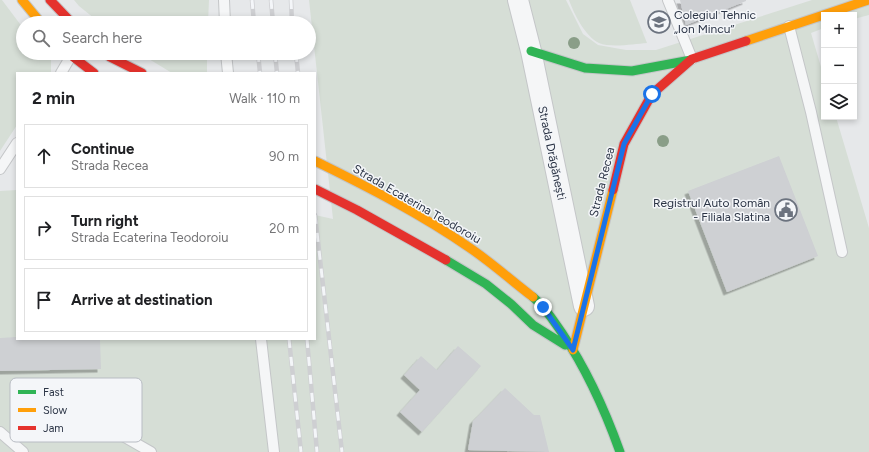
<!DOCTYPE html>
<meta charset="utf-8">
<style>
:root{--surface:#fff;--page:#f6f6f6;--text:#202124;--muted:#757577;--line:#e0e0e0}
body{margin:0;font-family:Figtree,sans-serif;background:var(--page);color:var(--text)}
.controls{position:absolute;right:12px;top:12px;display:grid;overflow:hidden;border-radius:0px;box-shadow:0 2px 6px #0003}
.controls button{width:36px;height:36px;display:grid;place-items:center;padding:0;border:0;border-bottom:1px solid var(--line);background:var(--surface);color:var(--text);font:20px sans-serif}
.stop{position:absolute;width:12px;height:12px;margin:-9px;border:3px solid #1a73e8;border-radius:50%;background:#fff}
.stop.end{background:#1a73e8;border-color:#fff;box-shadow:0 1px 4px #0008}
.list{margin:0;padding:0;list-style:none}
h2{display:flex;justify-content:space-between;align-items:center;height:52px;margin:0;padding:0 16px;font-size:17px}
h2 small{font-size:13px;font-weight:400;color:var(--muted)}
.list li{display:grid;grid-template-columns:26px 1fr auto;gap:12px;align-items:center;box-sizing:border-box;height:64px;margin:0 8px 8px;padding:0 8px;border:1px solid var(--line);border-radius:0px}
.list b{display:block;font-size:15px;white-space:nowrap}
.list p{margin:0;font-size:13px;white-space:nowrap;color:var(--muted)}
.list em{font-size:13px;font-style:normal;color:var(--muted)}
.icon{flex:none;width:22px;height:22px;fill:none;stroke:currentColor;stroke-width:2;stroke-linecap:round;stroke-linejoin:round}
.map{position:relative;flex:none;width:869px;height:452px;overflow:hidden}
.search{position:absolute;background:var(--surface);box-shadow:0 2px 6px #0003;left:16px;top:16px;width:300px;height:44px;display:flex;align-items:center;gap:10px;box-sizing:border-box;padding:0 14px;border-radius:22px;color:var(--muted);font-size:15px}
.panel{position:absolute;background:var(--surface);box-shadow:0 2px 6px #0003;left:16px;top:72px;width:300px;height:268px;border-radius:0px}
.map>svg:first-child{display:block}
.green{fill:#d6ded6}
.building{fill:#ced0d3;filter:url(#shadow)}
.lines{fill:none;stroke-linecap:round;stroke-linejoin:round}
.lane-casing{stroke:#c4c6c8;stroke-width:12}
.street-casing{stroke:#c4c6c8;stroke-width:22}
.fast-casing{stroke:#c4c6c8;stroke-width:11}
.slow-casing{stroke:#c4c6c8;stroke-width:11}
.jam-casing{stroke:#c4c6c8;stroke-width:11}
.lane{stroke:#f5f6f7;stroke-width:10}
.street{stroke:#f5f6f7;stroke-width:20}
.fast{stroke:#30b455;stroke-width:9}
.slow{stroke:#ff9f0a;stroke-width:9}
.jam{stroke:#e5322d;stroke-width:9}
.rail-casing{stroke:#cecfd2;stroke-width:4.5}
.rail{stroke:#f4f6f9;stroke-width:3;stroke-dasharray:9;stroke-linecap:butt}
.tree{fill:#8a9e88}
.route{stroke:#1a73e8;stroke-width:5}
.labels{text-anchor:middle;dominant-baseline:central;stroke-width:3;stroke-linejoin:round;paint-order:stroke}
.poi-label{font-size:12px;fill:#2b3445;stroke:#f4f6f9;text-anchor:start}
.street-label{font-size:12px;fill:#2b3445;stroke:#f4f6f9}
.key{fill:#f4f6f9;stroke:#b8bcc3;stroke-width:1}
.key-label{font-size:11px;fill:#2b3445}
</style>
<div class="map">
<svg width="869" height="452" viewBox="0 0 869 452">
<defs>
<filter id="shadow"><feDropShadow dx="-3.5" dy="3.5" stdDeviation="0" flood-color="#0004"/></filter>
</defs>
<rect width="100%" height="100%" fill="#e6e8ea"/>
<path class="green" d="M0,0H2L23,28V53H46L51,58V73H17V125L0,151Z
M74,0H209L208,23H100L79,6Z
M309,0H566L583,34L598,45L626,50H656L812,0H869V15L854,19V15H824V28L811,33L824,77V117H836L869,228V452H0V191L17,190V339H315V215L333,219Z
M569,0H630L647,43C634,44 611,48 599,43C585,36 574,14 569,0Z
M139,53H207V73H172Z"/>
<path class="building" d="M680,0H746V1L686,25Z
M779,156L818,256L727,292L688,191Z
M17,337V339H100L101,369L0,371V338Z
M458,346L481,366L422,432L400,412L420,390L404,375L421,356L437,370Z
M505,388L534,415H540L549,452L468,450L473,421Z"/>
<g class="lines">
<g class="lane-casing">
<path id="lane" d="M224,0L225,23
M668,0L692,59
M789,26L811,112L842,252
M226,53L228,73
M61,73L71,56
M0,169L17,143
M261,339L274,452
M95,420L151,452
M0,432L23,452"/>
</g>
<g class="street-casing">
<path id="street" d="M518,0L531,51L584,306"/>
</g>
<g class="fast-casing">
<path id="fast" d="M531,51L585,68L632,71L691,60
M446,260L486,284L511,304L533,325L565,345
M533,297C545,307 553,320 562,333C587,370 605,410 620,452"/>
</g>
<g class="slow-casing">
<path id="slow" d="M22,0L41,23
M746,41L868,0
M315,161C368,187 421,214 470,248C492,263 512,281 533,297
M573,350L613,190"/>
</g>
<g class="jam-casing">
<path id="jam" d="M50,0L72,23
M68,53L94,73
M106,53L110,57L142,73
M315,189L357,210L446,260
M613,190L624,144L652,94L692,59L746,41"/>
</g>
<use href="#lane" class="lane"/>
<use href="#street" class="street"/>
<use href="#fast" class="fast"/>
<use href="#slow" class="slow"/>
<use href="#jam" class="jam"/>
<g class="rail-casing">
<path id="rail" d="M252,0L254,23
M271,0L273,23
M291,0L292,23
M258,53L260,73
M275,53L277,73
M296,53L298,73
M315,215L342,452
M289,339L301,452
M307,339L317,452"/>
</g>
<use href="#rail" class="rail"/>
</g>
<g class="tree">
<circle cx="574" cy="43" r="6"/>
<circle cx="663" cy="141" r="6"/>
</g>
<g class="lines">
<path class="route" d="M543,307L573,350L624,144L652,94"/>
</g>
<defs>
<g id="school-ring" transform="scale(1.15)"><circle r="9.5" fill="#f4f6f9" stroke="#6c737f" stroke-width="1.5"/><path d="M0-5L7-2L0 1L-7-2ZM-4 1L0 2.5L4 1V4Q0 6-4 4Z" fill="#6c737f"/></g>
<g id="civic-ring" transform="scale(1.15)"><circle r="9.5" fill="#f4f6f9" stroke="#6c737f" stroke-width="1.5"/><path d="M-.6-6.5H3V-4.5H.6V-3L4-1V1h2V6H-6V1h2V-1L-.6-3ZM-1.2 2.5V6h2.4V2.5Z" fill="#6c737f"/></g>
</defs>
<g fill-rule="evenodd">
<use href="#school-ring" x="659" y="22"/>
<use href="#civic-ring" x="786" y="210"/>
</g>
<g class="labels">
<g class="poi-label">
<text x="674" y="15">Colegiul Tehnic<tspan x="674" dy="14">„Ion Mincu”</tspan></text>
<text x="770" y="203" text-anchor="end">Registrul Auto Român<tspan x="770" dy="14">- Filiala Slatina</tspan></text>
</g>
<g class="street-label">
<text transform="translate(552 153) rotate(78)">Strada Drăgănești</text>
<text transform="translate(602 182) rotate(-76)">Strada Recea</text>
<text transform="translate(417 204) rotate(30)">Strada Ecaterina Teodoroiu</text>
</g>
</g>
<rect x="10" y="378" width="132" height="64" rx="6" class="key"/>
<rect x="18" y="390" width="18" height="4" fill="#30b455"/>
<rect x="18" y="408" width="18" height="4" fill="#ff9f0a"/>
<rect x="18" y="426" width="18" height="4" fill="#e5322d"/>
<g class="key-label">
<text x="43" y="396">Fast</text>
<text x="43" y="414">Slow</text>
<text x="43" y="432">Jam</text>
</g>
</svg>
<div class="controls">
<button>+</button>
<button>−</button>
<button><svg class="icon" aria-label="layers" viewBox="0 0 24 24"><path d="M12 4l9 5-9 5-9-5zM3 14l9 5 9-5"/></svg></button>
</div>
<div class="stop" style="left:652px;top:94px"></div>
<div class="stop end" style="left:543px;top:307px"></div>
<div class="search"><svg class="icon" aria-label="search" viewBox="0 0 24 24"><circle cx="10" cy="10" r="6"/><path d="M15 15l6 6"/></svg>Search here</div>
<section class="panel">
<h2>2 min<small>Walk · 110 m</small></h2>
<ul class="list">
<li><svg class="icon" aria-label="ahead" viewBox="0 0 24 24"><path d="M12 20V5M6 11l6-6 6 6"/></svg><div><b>Continue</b><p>Strada Recea</p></div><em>90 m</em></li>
<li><svg class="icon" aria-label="right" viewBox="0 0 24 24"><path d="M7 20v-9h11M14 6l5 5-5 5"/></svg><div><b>Turn right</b><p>Strada Ecaterina Teodoroiu</p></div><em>20 m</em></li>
<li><svg class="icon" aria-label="arrive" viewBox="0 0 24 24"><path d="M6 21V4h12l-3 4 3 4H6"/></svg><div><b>Arrive at destination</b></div></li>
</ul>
</section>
</div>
